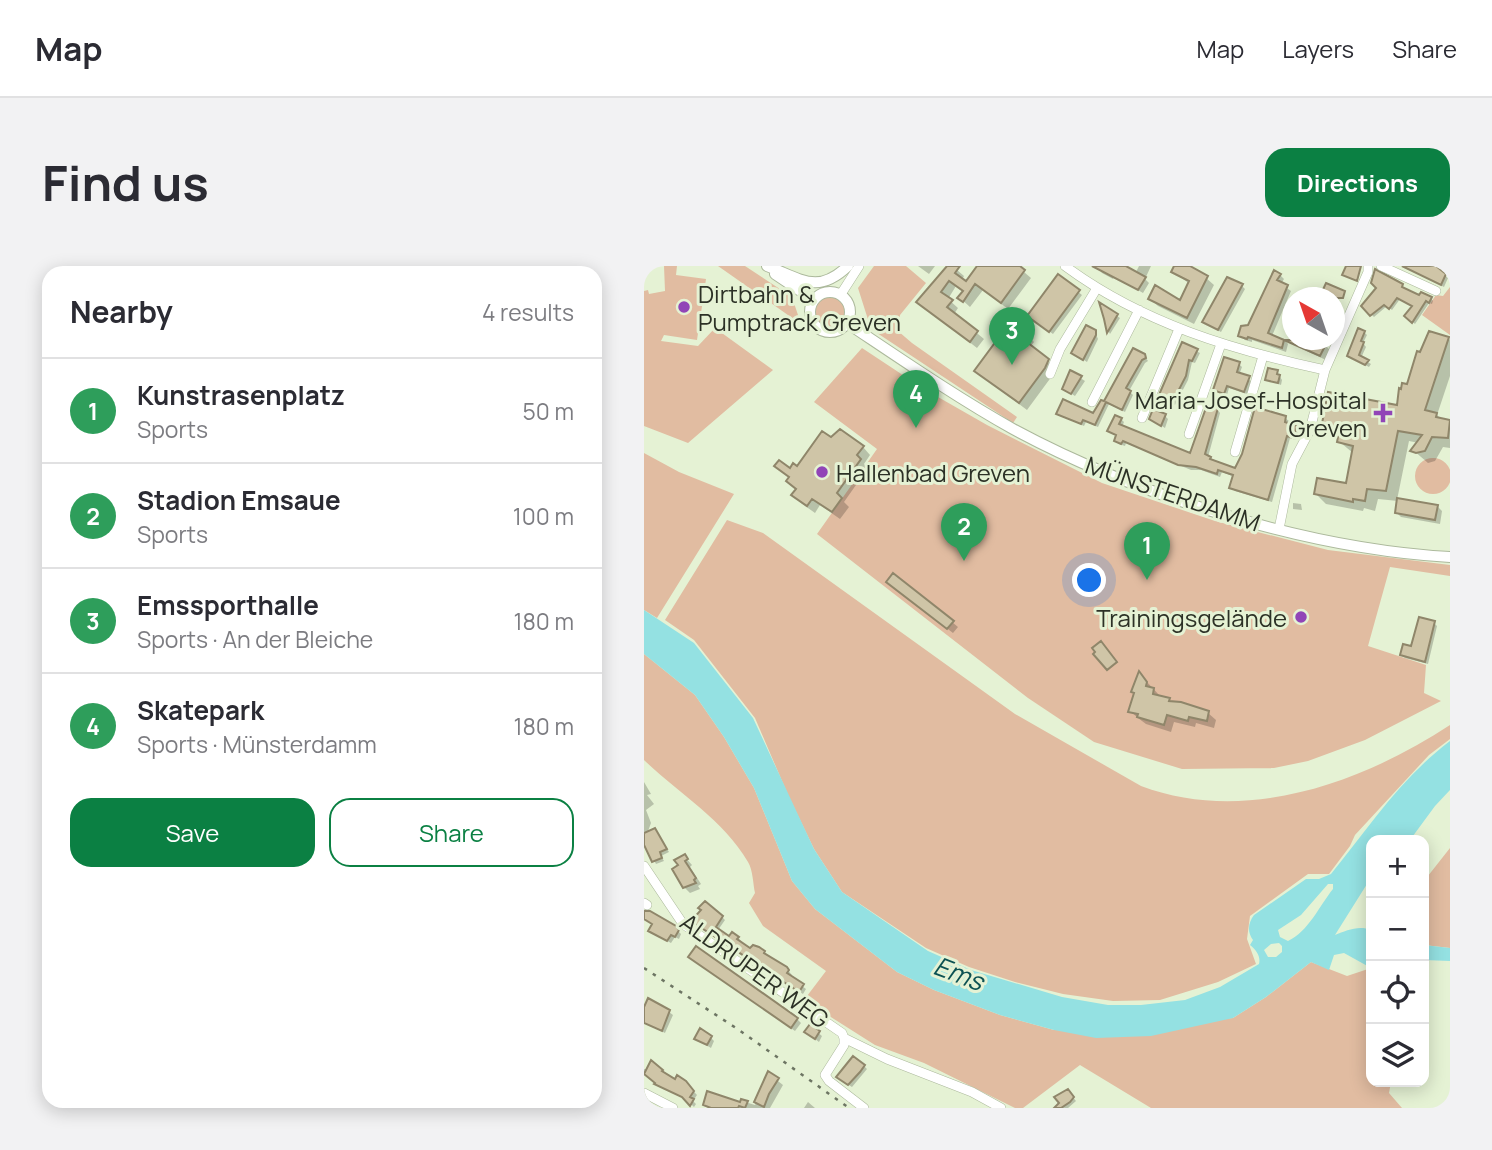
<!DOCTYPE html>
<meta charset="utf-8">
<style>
:root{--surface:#fff;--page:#f2f2f3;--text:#2b2b33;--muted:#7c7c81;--line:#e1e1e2;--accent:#0b8043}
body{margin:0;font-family:Manrope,sans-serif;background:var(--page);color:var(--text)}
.controls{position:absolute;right:21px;bottom:21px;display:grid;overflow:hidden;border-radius:14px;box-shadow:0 4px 18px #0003}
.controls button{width:63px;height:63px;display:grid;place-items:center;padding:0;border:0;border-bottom:2px solid var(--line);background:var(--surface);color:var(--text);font:35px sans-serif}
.compass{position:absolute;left:638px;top:21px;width:63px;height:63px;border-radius:50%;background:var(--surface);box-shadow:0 4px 18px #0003;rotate:320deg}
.you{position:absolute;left:446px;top:315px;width:24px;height:24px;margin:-18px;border:5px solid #fff;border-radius:50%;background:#1a73e8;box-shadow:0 0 0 10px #1a73e833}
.badge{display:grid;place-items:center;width:46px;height:46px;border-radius:50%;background:var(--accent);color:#fff;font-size:23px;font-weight:700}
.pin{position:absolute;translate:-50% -58px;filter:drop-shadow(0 2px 4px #0008)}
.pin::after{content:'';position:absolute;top:37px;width:24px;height:21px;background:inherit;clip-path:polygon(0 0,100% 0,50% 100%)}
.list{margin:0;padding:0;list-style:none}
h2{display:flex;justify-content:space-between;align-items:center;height:91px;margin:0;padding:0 28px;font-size:30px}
h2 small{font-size:23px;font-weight:400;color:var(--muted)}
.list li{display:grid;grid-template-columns:46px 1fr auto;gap:21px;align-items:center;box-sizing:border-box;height:105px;padding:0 28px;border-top:2px solid var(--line)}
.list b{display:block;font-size:26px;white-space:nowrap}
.list p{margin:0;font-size:23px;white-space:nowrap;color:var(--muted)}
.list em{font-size:23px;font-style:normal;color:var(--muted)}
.actions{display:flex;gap:14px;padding:21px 28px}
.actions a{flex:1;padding:16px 0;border:2px solid var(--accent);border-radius:21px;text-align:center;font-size:24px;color:var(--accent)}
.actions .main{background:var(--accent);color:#fff}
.icon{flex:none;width:38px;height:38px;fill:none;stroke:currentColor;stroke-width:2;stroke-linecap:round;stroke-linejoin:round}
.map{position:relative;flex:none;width:806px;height:842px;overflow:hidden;border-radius:21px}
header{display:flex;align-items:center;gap:42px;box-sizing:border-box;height:98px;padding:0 35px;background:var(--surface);border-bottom:2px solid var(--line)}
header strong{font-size:33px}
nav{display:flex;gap:38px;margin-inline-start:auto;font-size:24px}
.intro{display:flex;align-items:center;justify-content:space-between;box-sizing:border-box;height:168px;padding:0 42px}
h1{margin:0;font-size:49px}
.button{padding:18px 32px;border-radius:21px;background:var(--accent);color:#fff;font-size:24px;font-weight:700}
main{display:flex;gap:42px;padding:0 42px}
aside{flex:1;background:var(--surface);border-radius:21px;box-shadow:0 4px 18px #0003}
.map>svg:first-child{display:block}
.green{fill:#e1bca1}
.water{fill:#94e1e2;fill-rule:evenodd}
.shadow{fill:#0003}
.building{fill:#cfc5a7;stroke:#8f866a;stroke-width:2}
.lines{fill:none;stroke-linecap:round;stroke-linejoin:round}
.minor-casing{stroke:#acb99c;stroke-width:10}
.major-casing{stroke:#acb99c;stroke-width:12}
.minor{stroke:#fff;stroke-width:9}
.major{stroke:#fff;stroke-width:10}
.rail{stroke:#6d7563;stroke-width:2.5;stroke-dasharray:3.5 7;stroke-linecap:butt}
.poi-dot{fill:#9145b7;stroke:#e5f2d4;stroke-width:2.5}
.labels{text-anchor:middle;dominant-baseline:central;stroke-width:6;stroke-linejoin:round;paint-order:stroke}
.poi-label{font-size:24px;fill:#2c3126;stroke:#e5f2d4;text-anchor:start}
.street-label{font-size:24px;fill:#2c3126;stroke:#e5f2d4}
.water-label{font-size:26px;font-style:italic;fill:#0c5253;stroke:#e5f2d4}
</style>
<header>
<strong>Map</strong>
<nav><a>Map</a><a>Layers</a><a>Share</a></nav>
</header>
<div class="intro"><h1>Find us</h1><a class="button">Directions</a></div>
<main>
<aside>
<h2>Nearby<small>4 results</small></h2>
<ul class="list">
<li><span class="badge" style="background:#2e9e5b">1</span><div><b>Kunstrasenplatz</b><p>Sports</p></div><em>50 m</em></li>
<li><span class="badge" style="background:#2e9e5b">2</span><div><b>Stadion Emsaue</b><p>Sports</p></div><em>100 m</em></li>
<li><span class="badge" style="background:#2e9e5b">3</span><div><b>Emssporthalle</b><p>Sports · An der Bleiche</p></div><em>180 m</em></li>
<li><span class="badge" style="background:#2e9e5b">4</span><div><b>Skatepark</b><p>Sports · Münsterdamm</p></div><em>180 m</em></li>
</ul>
<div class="actions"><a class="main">Save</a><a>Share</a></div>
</aside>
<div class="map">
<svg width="806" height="842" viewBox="0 0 806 842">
<rect width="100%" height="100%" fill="#e5f2d4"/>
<path class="green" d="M20,0H33L32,9L62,13L53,74L20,69L17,75L54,80L71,62L129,104L44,177L0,160V25L4,24L5,28L21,25Z
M74,0H101L148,31L155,52L151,54Z
M230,0H262L282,17L256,49L254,65L268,77L373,151L369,157L227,63L214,22Z
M806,21V69L778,49L792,29L799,30Z
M171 46a15 15 0 1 1 30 0a15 15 0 1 1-30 0Z
M218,82L280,123L343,159L458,217L571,255L684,284L806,299V310L746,301L724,380L782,399L780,427L797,435L721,474L664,495L630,502L538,503L450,476L384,432L173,268L233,183L170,136Z
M0,187L35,206L90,228L13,352L0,344Z
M771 210a18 18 0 1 1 36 0a18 18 0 1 1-36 0Z
M83,254L119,267L371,448L497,520C601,559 718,517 806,459V473L785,489L711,569L706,580L685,608H664L606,650L603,673L612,698L574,716L516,734L469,735L419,728L371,716L325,701L282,682L198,626L170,583L144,529L111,452L50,374L21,354Z
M0,388L51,429L80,471L110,522L148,615L171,643L253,706L290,724L356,749L410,764L589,752L622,731L667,696L703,710L727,702V816H747L745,827L758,842H507L436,799L379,842H371L280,797L231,779L160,734L182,705L119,660L105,637L111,627C109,618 109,604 104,596C79,553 35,528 0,494Z
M806,582V682L780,679V615Z"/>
<path class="water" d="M0,344L50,377L109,452L170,583L198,626L284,685L327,704L418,731L464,739H497L541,734L576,721L615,698C617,690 612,684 606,679L609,674C603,666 604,657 610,649L662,613H675L687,608C725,561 758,511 806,475V524L791,540L766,574H727V616L723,618L691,669C702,665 714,659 727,664V702L700,687L690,689L685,704L667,696L622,731L589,752L507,770L452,772L410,764L356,749L290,724L253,706L171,643L148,615L110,522L80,471L51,429L0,388ZM684,618H689V623C676,639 664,666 644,675L636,671L634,664L657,649ZM635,677L638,680V686L632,691H624L620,684L627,678Z
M780,679L806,682V695L780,694Z"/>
<path class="shadow" d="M274,0H291L285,8Z
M305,0L313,4L320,10L318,14L323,17L336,0H373L387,12L364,43L339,24L326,41L316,32L320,26L312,20L304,33L314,42L310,48L340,73L333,82L274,36Z
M456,0H480L491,8L495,0H507L501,13L505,17L499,27L470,10L469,13L458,7L454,2Z
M532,0H541L562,12L570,19L550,58L514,40L506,33L537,36L546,18L529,6Z
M761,0H793L792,2L804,12L800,21Z
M636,9L640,13L637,18L647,25L628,70L640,73L644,78L642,86L608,74V76L601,74L596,70L606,60Z
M414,10L438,29L409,68L388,53Z
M758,19L760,24L776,32H787L789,35L788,38L785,37L771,58L762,50L770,41L756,33L748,44L743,40L730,51L719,40Z
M598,20L601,23L577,66L564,59L560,56Z
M458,40L476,52L466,68L465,66Z
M690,42L701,50L697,59L690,58Z
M451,66L454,73L443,96L429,87Z
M720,66L723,69L719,77L722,81L717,92L727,98L725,101L708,92Z
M382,68L390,76L386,81L411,102L408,110L383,144L340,112Z
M804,72L806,74V110L793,149L798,154L806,157V182L799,181L791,195L784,197L769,184L775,177L765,175L753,234L793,240L798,245L796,258L757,251L752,246L754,235L734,233L731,245L720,242L719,245L682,238L672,228L703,219L709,187L679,162L755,141L764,120Z
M650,74H684L681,79L686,84L682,94L654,81L649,76Z
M539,79L556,87L551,97L548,96L544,114L531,139L516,131Z
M500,89L504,95L501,97L485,125L489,129L481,146L465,138L454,161L442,156L440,160L414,148L449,149Z
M595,98L598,101L595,109L607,115L603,128L585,122L583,129L573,126L571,123Z
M427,106L441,115L431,130L420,123Z
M633,106L638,114L637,119L623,113Z
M573,143L576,147L564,191L592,204L641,152L645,155L644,159L655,165L652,174L646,172L628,236L591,225L587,222L591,211L578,206L576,211L557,204H547L482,177L481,180L475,178L472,174L473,170L465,165L477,153L480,156L478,161L547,189Z
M521,150L524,153L521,162L507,153Z
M187,173L219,181L226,189L220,198L224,202L200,236L205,241L196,253L176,239L171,247L157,237L150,229L153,224L146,212L132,200L147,205L154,202Z
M649,237L657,238L658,244L649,243Z
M250,321L308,356L314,361L309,367Z
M790,357L793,360L784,398L761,392L758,389L768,382Z
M502,415L517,431L528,437L564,447L572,454L570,462L552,457L551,461L530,456L527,466L502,458L494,452L486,445Z
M0,516L7,528L3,529L10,538L2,544L7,557L3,568L11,564L25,586L17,590L20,595L12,598L0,575Z
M40,590L48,599L46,601L57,618L54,620L56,623L46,627L40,621L36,600Z
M0,647L31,662L37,668L35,673L31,671L27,677L10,668V659L0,653Z
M78,651L81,654L74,664L85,673L94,672L97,675L95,677L107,685L120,686L142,702L148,709L146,711L162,723L159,728L53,658Z
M51,695L153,753L157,757L151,765Z
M0,745L25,746L29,749L21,767L0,756Z
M166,760L178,770L175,776L166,769Z
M66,771L70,775L67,782L52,773Z
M220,800L223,803L208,821L197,814Z
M0,803L18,805L32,815L41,816L53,829L49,835L52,838L50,841L43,834L16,821L0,808Z
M125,808L139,819L126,842H64L61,839L97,838L98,835L111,839Z
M427,829L432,835L424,842H412Z
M164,836L171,842H160Z"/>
<path class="building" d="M303,0H316L311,7L322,15L333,0H376L381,4L357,37L331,18L319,36L313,32L319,25L305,15L297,26L309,34L303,41L334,65L326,76L272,36Z
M448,0H482L502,11L494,24Z
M530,0H546L564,10L543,52L504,33L511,19L536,34L545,15L527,6Z
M702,0H717L713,15L698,9Z
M758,0H792L802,8L797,19Z
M731,3L759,18L758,21L775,29L777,26L788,31L785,37L782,35L768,57L760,50L768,40L753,32L745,43L740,39L726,50L717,40L732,22L727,17Z
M630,4L637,8L633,14L644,19L624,67L640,74H677L682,78L676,90L640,74L638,82L604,71L603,73L594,70L597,60L604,59Z
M414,8L436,24L405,66L383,50Z
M583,11L599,18L574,64L558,56Z
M682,17L701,25L699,32H675Z
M455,36L474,48L463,67L460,53Z
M367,55L384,67L379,73L405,93L401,102L375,137L330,105Z
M442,59L452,64V69L439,94L427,87Z
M714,62L721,65L717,75L720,76L715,89L725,94L721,99L703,90Z
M785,65L805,71L781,144L793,147L792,151L806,154L804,172L788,171L781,185L772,187L766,185L778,169L754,165L742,225L723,223L721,235L709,233V236L670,228L673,212L702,217L709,180L693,176L695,166L677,163L684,126L753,139L755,122L757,123L758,117L763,118L773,85L776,86Z
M538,76L554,83L548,95L545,94L542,110L528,137L514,131Z
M489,82L501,88L502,92L498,94L482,122L487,125L478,144L462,136L451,159L439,154L437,158L412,148L419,133L449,147L457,134L460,135Z
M580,91L596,96L593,106L606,110L600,126L583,120L580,128L569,124Z
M624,102L634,104L633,108L636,109L634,117L621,114Z
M426,104L438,110L427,128L418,123Z
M563,139L574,142L561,188L567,191L566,193L591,202L598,188L611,141L642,150L641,156L653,160L649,172L643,170L624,234L585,222L589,209L574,204L573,208L552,201L534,199L479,175L477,178L470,175L472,169L463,165L471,149L478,152L475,158L546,187Z
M509,143L522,148L517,160L505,153Z
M196,163L220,180L213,189L217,193L193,227L198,232L188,246L168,233L163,240L147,229L152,223L142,215L145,211L130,200L135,194L146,202L149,197L153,200L178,165L187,171Z
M753,232L794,239L791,254L751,247Z
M249,307L310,355L303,363L242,316Z
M775,351L791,355L781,396L756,389L759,378L767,380Z
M457,375L473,396L463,404L449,388L451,386L448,382Z
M495,405L503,416L502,420L510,422L509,428L526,432L525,435L537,436L565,445L563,455L545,451L544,455L523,449L520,459L493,451L494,448L484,446L490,427L487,426Z
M11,562L23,583L16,586L18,592L8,596L0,579V567Z
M41,588L44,593L41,595L52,612L50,614L52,617L39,622L28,603L34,599L30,594Z
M61,635L79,650L72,661L85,670L88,666L95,671L93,673L106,682L109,679L115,681L121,685L120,687L143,701L145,704L143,707L160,718L155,726L47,655L57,644L54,642Z
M0,645H6L32,660L35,664L31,671L27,669L23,675L4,665L8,658L0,653Z
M52,680L154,752L147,762L44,691Z
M4,732L26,744L18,765L0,757V741Z
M166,758L176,765L171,773L160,766Z
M56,762L68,770L63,779L50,773Z
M209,790L221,799L216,806L204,819L192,811Z
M7,794L19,804L18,805L31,813L33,809L42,815L50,825L46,831L50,833L46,840L38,831L10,818L11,817L0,808Z
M124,805L135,812L125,828L120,841L110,836Z
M424,823L430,831L426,836L417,842H410L415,837L410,831Z
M63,825L96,836L97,833L104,835L101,842L95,840L94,842H67L59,839Z"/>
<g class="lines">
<g class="minor-casing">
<path id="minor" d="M421,0C498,57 588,84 681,104
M737,0L792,25
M197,28L215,0
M406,108L416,83L453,22
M448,136L495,44
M498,152L535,63
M545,168L577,78
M591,186L619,90
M635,263L648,198L666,164L681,104L724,6V0
M0,600L39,658L198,767L200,772L243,793L328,826L357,842
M0,637L3,639
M200,772V779L181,809L185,815L220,842
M0,827L29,842"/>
</g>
<g class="major-casing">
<path id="major" d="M123,0C157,13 174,29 204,0
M131,8L170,34
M166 46a20 20 0 1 1 40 0a20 20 0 1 1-40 0Z
M203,57C257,93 312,131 369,163C493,230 665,283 806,291"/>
</g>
<use href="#minor" class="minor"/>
<use href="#major" class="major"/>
<path class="rail" d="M0,702L95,764L205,842"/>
</g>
<g class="poi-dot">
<circle cx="40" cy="41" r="7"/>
<path d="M735.5 136.5h7v7h7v7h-7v7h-7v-7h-7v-7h7z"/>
<circle cx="178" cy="206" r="7"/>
<circle cx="657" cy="351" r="7"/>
</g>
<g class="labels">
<g class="poi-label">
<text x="54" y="27">Dirtbahn &amp;<tspan x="54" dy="28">Pumptrack Greven</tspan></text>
<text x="723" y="133" text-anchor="end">Maria-Josef-Hospital<tspan x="723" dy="28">Greven</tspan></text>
<text x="192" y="206">Hallenbad Greven</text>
<text x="643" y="351" text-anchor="end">Trainingsgelände</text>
</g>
<g class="street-label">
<text transform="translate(529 227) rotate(19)">MÜNSTERDAMM</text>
<text transform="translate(111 704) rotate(36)">ALDRUPER WEG</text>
</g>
<g class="water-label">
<text transform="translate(315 707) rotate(21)">Ems</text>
</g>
</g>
</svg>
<div class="controls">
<button>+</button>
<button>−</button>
<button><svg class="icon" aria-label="locate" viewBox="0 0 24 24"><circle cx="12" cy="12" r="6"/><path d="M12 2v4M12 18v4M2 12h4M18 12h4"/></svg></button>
<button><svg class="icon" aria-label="layers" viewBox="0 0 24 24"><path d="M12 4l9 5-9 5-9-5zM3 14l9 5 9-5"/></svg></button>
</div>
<svg class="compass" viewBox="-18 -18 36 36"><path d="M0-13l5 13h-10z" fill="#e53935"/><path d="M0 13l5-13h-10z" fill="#7c7c81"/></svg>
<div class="you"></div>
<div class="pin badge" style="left:503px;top:314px;background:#2e9e5b">1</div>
<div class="pin badge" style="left:320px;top:295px;background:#2e9e5b">2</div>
<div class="pin badge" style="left:368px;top:99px;background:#2e9e5b">3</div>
<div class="pin badge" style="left:272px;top:162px;background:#2e9e5b">4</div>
</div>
</main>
